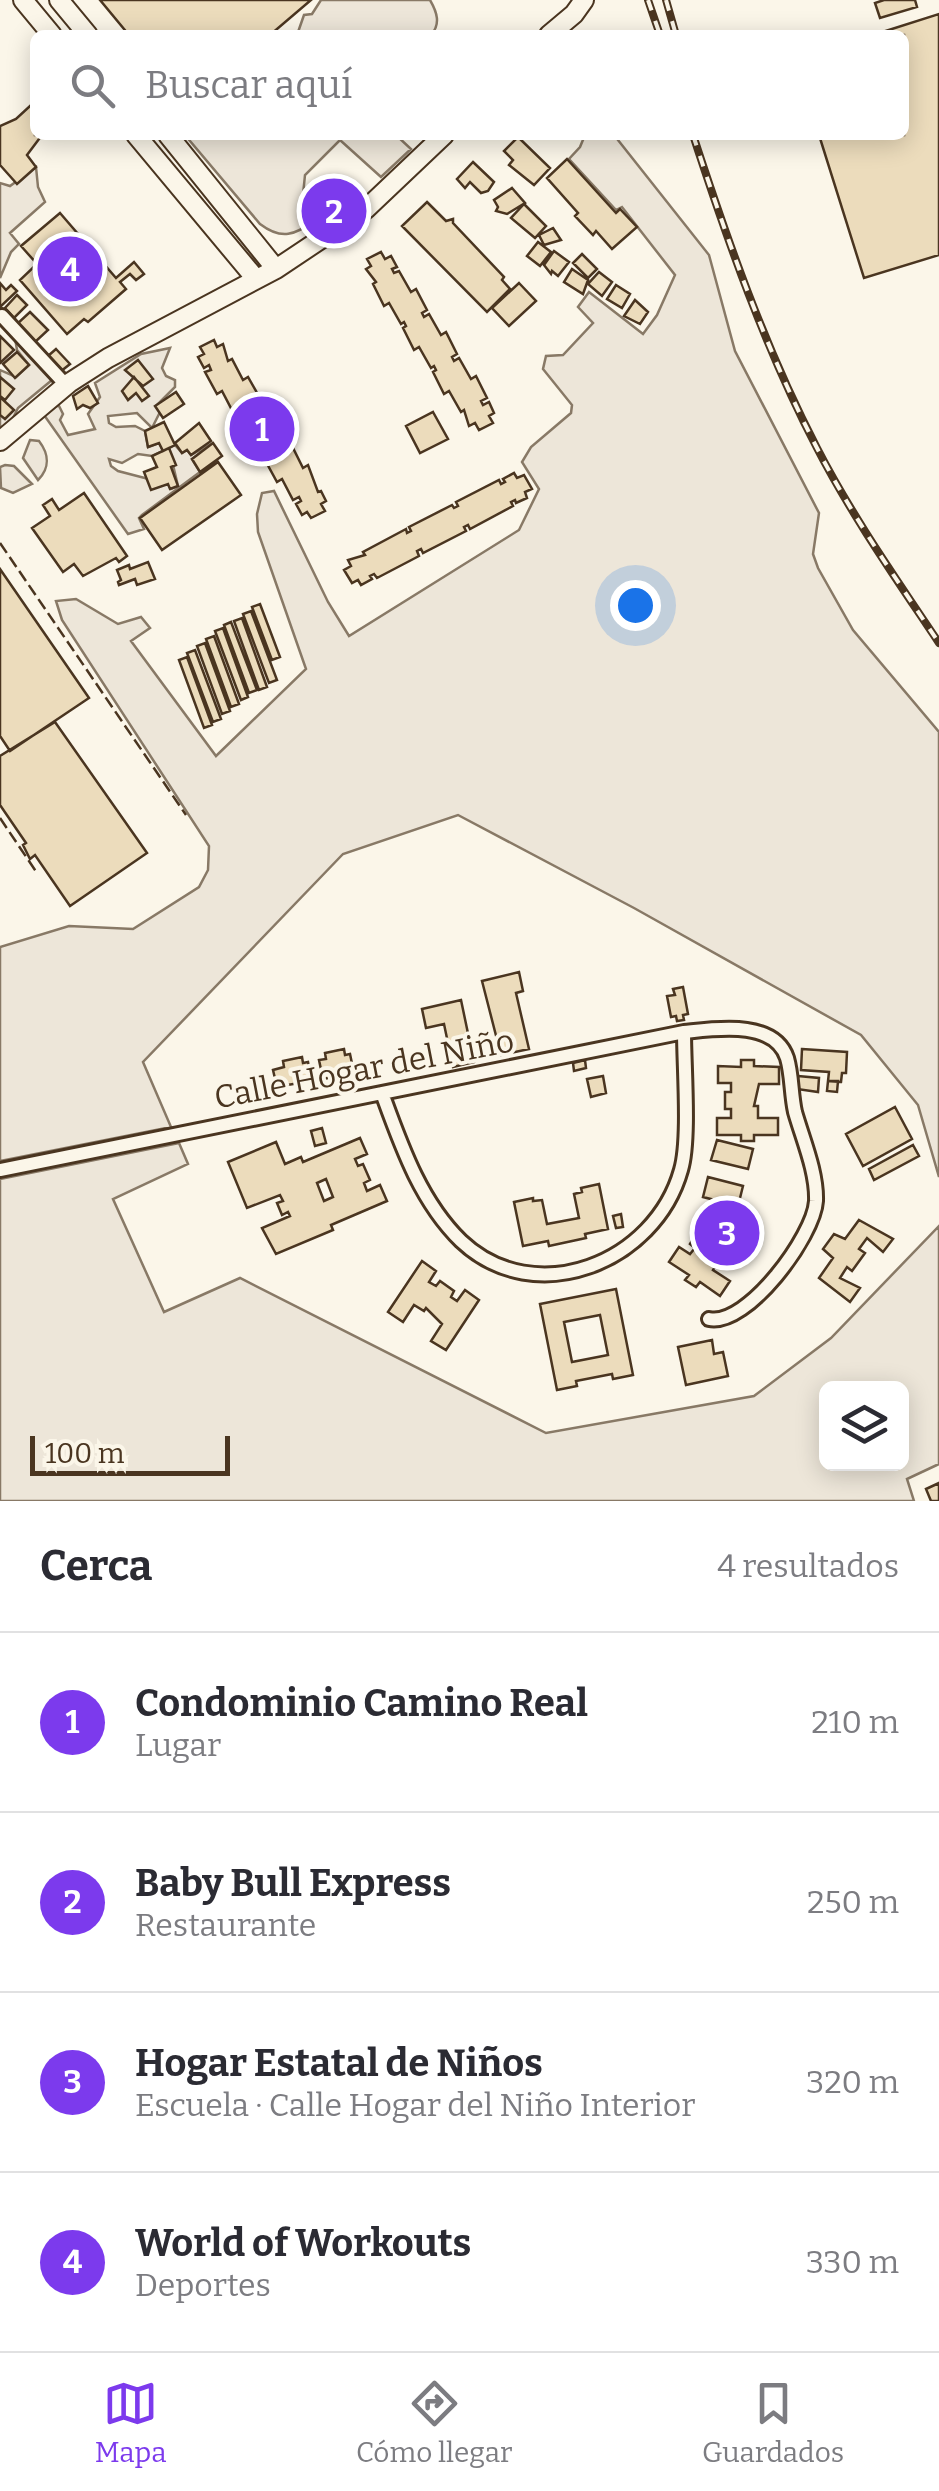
<!DOCTYPE html>
<html lang="es">
<meta charset="utf-8">
<style>
:root{--surface:#fff;--page:#f2f2f3;--text:#2b2b33;--muted:#7c7c81;--line:#e1e1e2;--accent:#7c3aed}
body{margin:0;font-family:Bitter,serif;background:var(--page);color:var(--text)}
.controls{position:absolute;right:30px;bottom:30px;display:grid;overflow:hidden;border-radius:15px;box-shadow:0 5px 25px #0003}
.controls button{width:90px;height:90px;display:grid;place-items:center;padding:0;border:0;border-bottom:2px solid var(--line);background:var(--surface);color:var(--text);font:50px sans-serif}
.scale{position:absolute;left:30px;bottom:25px;width:200px;box-sizing:border-box;padding-left:10px;border:5px solid #4a3520;border-top:0;font-size:28px;line-height:35px;white-space:nowrap;color:#4a3520;-webkit-text-stroke:8px #fbf6e9;paint-order:stroke}
.you{position:absolute;left:635px;top:605px;width:35px;height:35px;margin:-25px;border:8px solid #fff;border-radius:50%;background:#1a73e8;box-shadow:0 0 0 15px #1a73e833}
.badge{display:grid;place-items:center;width:65px;height:65px;border-radius:50%;background:var(--accent);color:#fff;font-size:32px;font-weight:700}
.pin{position:absolute;translate:-50% -50%;border:5px solid #fff;box-shadow:0 2px 10px #0006}
.list{margin:0;padding:0;list-style:none}
h2{display:flex;justify-content:space-between;align-items:center;height:130px;margin:0;padding:0 40px;font-size:42px}
h2 small{font-size:32px;font-weight:400;color:var(--muted)}
.list li{display:grid;grid-template-columns:65px 1fr auto;gap:30px;align-items:center;box-sizing:border-box;height:180px;padding:0 40px;border-top:2px solid var(--line)}
.list b{display:block;font-size:38px;white-space:nowrap}
.list p{margin:0;font-size:32px;white-space:nowrap;color:var(--muted)}
.list em{font-size:32px;font-style:normal;color:var(--muted)}
.icon{flex:none;width:55px;height:55px;fill:none;stroke:currentColor;stroke-width:2;stroke-linecap:round;stroke-linejoin:round}
.map{position:relative;flex:none;width:939px;height:1501px;overflow:hidden}
.search{position:absolute;background:var(--surface);box-shadow:0 5px 25px #0003;left:30px;right:30px;top:30px;height:110px;display:flex;align-items:center;gap:25px;box-sizing:border-box;padding:0 35px;border-radius:15px;color:var(--muted);font-size:38px}
.sheet{height:850px;background:var(--surface)}
nav{display:flex;justify-content:space-around;align-items:center;box-sizing:border-box;height:140px;border-top:2px solid var(--line);background:var(--surface);font-size:28px;color:var(--muted)}
nav a{display:grid;justify-items:center;gap:5px}
nav .on{color:var(--accent)}
.map>svg:first-child{display:block}
.green{fill:#ede6d9;stroke:#887966;stroke-width:2.5;fill-rule:evenodd}
.building{fill:#ecdcbc;stroke:#4a3520;stroke-width:2.5;fill-rule:evenodd}
.lines{fill:none;stroke-linecap:round;stroke-linejoin:round}
.street-casing{stroke:#4a3520;stroke-width:18}
.secondary-casing{stroke:#4a3520;stroke-width:22}
.street{stroke:#fbf6e9;stroke-width:12}
.secondary{stroke:#fbf6e9;stroke-width:18}
.rail-casing{stroke:#4a3520;stroke-width:8}
.rail{stroke:#fbf6e9;stroke-width:4;stroke-dasharray:11;stroke-linecap:butt}
.fence{stroke:#4a3520;stroke-width:2.5;stroke-dasharray:12 5;stroke-linecap:butt}
.labels{text-anchor:middle;dominant-baseline:central;stroke-width:8;stroke-linejoin:round;paint-order:stroke}
.street-label{font-size:32px;fill:#4a3520;stroke:#fbf6e9}
</style>
<div class="map">
<svg width="939" height="1501" viewBox="0 0 939 1501">
<rect width="100%" height="100%" fill="#fbf6e9"/>
<path class="green" d="M321,0H430C437,12 441,24 431,35H297L304,15L312,14Z
M185,135H396L411,149L381,177L340,140L305,175L303,195L320,218C297,232 285,243 260,224Z
M585,135H614L709,255L735,351L819,513L813,554L818,568L853,630L939,732V1177L918,1105L861,1035L634,908L458,815L343,854L143,1062L171,1127L0,1161V947L69,926L133,929L199,887L208,870L209,846L62,620L56,601L76,599L118,624L141,617L150,628L131,641L216,756L306,669L258,532L257,514L262,493L274,491L328,602L349,636L519,530L539,489L522,462L531,447L571,413L572,405L543,369L546,356L563,355L593,323L578,307L589,292L643,334L657,315L675,275L622,207L616,210L569,159L580,147Z
M36,167L38,187L45,202L10,233L19,244L11,252L0,278V183L10,186Z
M15,338L52,380L18,408L11,422L0,428V370L16,377L29,365L17,350Z
M170,348L162,368L166,376L175,380V387L156,406L160,412L152,428L137,413L108,416L109,423L116,427L135,426L145,431L148,447L159,443L163,451L152,456L138,454L122,463L109,459L111,466L118,471L168,484L171,489L178,486L169,448L175,445L182,453L187,450L191,455L213,443L192,459L200,472L142,515L139,518L144,529L128,534L44,415L55,406H59L63,414L60,420L68,435L95,429L88,414L100,397L95,383L141,354Z
M30,440L39,441C49,454 50,468 38,480L23,458Z
M5,465L14,466L32,484L13,493L1,488L0,467Z
M179,1143L188,1164L113,1199L164,1312L240,1278L546,1433L754,1396L831,1338L939,1226V1464L907,1479L914,1501H0V1179ZM826,1388H902V1464H826Z"/>
<path class="building" d="M100,0H311L270,35H129Z
M884,0H915L917,7L880,18L875,3Z
M939,14V255L864,278L819,135H904V35H873Z
M30,106L35,111V135H42L27,155L36,167L17,184L0,165V126L16,119Z
M518,137L550,168L534,185L509,165L513,160L504,151Z
M567,159L616,213L620,209L637,227L612,249L596,231L593,235L575,216L578,213L547,178Z
M473,162L494,182L488,191L481,193L470,182L465,188L457,179Z
M512,188L525,203L507,214L496,211L498,207L494,200Z
M427,202L446,221L453,219V223L504,277L502,280L510,289L487,312L402,226Z
M524,204L546,226L535,238L511,218Z
M60,213L116,278L134,262L144,274L136,280L130,274L120,282L126,289L88,322L84,319L67,334L20,280L37,264L21,246Z
M553,228L561,240L544,245L539,235Z
M538,242L551,252L540,266L527,256Z
M554,251L569,262L558,276L552,271L551,274L544,265Z
M381,252L385,259L391,256L397,267L392,269L394,273L399,271L411,292L416,289L427,310L422,313L424,317L429,314L441,335L446,332L457,354L452,357L454,361L459,358L471,379L476,376L487,398L481,401L483,405L489,402L494,413L489,416L493,423L479,430L475,423L469,426L464,410L461,412L449,391L444,394L433,372L436,370L434,366L431,368L419,347L414,350L403,328L406,326L404,322L401,324L389,303L384,306L373,284L376,282L366,269L371,266L367,259Z
M582,254L597,269L588,278L573,263Z
M572,269L588,280L583,294L564,282Z
M599,272L612,282L602,296L588,284Z
M0,283L6,290L11,285L17,291L0,307Z
M519,283L536,301L509,326L492,308Z
M616,285L630,294L622,308L607,299Z
M17,295L27,305L14,318L5,308Z
M635,300L648,312L640,324L624,316Z
M30,312L48,330L34,343L17,324Z
M0,336L14,350L0,363Z
M214,340L217,347L223,344L228,361L232,359L243,380L248,377L260,398L256,400L258,404L262,402L272,424L278,421L289,442L286,444L288,448L292,446L303,468L308,465L318,492L321,491L326,501L321,504L325,511L311,518L307,512L302,515L296,504L301,501L299,497L293,500L282,479L277,482L265,460L271,457L269,453L263,456L252,435L247,438L235,416L241,413L239,409L233,412L222,391L217,394L205,372L211,370L209,365L204,368L198,357L204,354L200,347Z
M56,349L70,364L60,372L48,356Z
M17,352L29,365L15,378L3,364Z
M138,360L153,379L143,386L125,370Z
M0,377L14,389L5,400L0,396Z
M134,377L149,396L142,401L136,393L128,400L122,391Z
M88,386L98,403L90,408L83,405L77,409L73,396Z
M176,392L184,404L163,418L155,406Z
M0,397L14,410L5,419L0,415Z
M433,412L448,439L420,453L406,426Z
M164,422L175,445L163,451L159,443L148,447L145,431Z
M199,423L211,441L191,455L187,450L182,453L175,443Z
M213,443L222,456L200,472L192,459Z
M169,448L176,465L171,467L178,486L170,489L168,484L151,490L144,472L157,467L152,456Z
M218,462L241,495L162,550L140,518Z
M514,473L517,478L524,475L532,489L525,492L527,498L516,503L515,500L511,502L513,506L470,529L468,525L464,527L466,531L423,553L421,549L417,551L419,556L377,578L374,574L370,576L372,579L361,585L358,580L352,583L344,570L351,566L348,560L365,555L363,552L406,529L407,533L411,531L409,527L452,505L454,508L458,506L456,502L499,480L501,484L505,482L503,479Z
M84,493L127,556L119,562L116,558L83,576L74,564L63,572L32,528L50,516L43,505L52,499L59,510Z
M148,562L155,579L137,585L135,579L119,585L118,582L121,580L117,570L129,565L130,569Z
M0,569L89,698L10,751L0,736Z
M260,604L280,657L272,660L252,607Z
M251,611L277,680L269,683L243,614Z
M242,618L267,687L259,690L234,621Z
M231,622L257,690L249,693L224,625Z
M223,628L248,697L241,700L215,631Z
M214,636L239,704L231,707L206,639Z
M205,643L230,711L222,714L197,646Z
M195,650L221,719L213,722L187,653Z
M187,657L212,725L204,728L179,660Z
M55,722L147,853L70,906L35,855L30,859L23,845L26,843L0,805V756Z
M519,972L523,991L516,993L529,1049L501,1055L482,981Z
M683,987L688,1014L683,1015L684,1020L677,1021L676,1016L671,1017L667,996L675,995L673,989Z
M461,1000L474,1062L453,1067L444,1024L426,1028L422,1009Z
M344,1049L345,1055L350,1054L354,1073L323,1079L319,1060L326,1059L325,1053Z
M802,1049L847,1052L846,1073H842L841,1082L828,1081L829,1072L801,1070Z
M302,1057L303,1063L308,1062L312,1081L281,1086V1083H276L273,1070L284,1067L283,1061Z
M585,1060L586,1068L574,1071L573,1063Z
M741,1060H754V1066L779,1067V1084H759L754,1106H758V1118H778V1135H754V1141H741V1135H717V1118H731V1109H725V1092H731V1083H718V1066L741,1067Z
M603,1076L606,1093L591,1097L587,1079Z
M798,1076L819,1078L818,1092L797,1089Z
M828,1081H838L837,1092L827,1091Z
M895,1107L912,1139L863,1166L846,1134Z
M322,1128L326,1143L315,1146L311,1131Z
M360,1138L367,1154L355,1159L358,1166L363,1164L370,1180L364,1183L367,1191L380,1185L387,1201L331,1225L333,1230L276,1254L262,1228L290,1216L288,1212L282,1215L277,1203L283,1201L280,1195L247,1208L228,1162L276,1142L285,1164L301,1157L303,1162ZM326,1179L333,1197L324,1201L317,1183Z
M717,1140L753,1149L748,1169L711,1160Z
M913,1145L919,1156L874,1180L869,1169Z
M708,1177L743,1186L738,1206L703,1197Z
M599,1184L608,1229L585,1234L586,1238L549,1246L548,1241L523,1246L514,1202L533,1198V1201L542,1200L547,1224L579,1218L574,1194L582,1192L581,1188Z
M708,1204L727,1217L731,1212L742,1219L738,1225L759,1238L749,1253L732,1242L716,1258L719,1260L713,1270L730,1281L720,1296L700,1282L696,1287L685,1280L689,1275L669,1262L679,1247L690,1254L695,1248L690,1244L699,1229L705,1233L709,1226L698,1219Z
M621,1214L623,1227L616,1228L613,1216Z
M859,1220L893,1239L883,1252L867,1238L859,1249L865,1253L852,1271L847,1267L840,1278L860,1288L850,1302L819,1278L833,1258L823,1249L834,1234L845,1239Z
M422,1261L436,1271L429,1282L436,1286L440,1281L454,1291L451,1297L457,1301L465,1290L479,1300L446,1350L431,1341L442,1324L426,1308L424,1311L414,1305L403,1322L388,1312Z
M616,1289L633,1375L613,1379L612,1374L576,1381L577,1386L557,1390L540,1304ZM600,1315L608,1355L572,1362L564,1322Z
M712,1340L714,1354L723,1352L728,1376L686,1385L678,1347Z
M939,1483V1501H931L926,1489Z"/>
<g class="lines">
<g class="street-casing">
<path id="street" d="M2,316L66,385
M382,1093C401,1145 420,1201 461,1241C535,1311 655,1263 681,1170C690,1140 684,1067 684,1032
M0,1170L684,1032C714,1029 774,1019 787,1058C792,1075 791,1094 795,1112C803,1140 817,1172 816,1201C814,1236 747,1327 709,1319"/>
</g>
<g class="secondary-casing">
<path id="secondary" d="M23,0L52,35
M59,0L88,35
M549,35L574,14L584,0
M136,135L256,279
M168,135L276,269
M0,441L69,383L108,358L276,269L366,209L444,135"/>
</g>
<use href="#street" class="street"/>
<use href="#secondary" class="secondary"/>
<g class="rail-casing">
<path id="rail" d="M648,0L660,35
M666,0L676,35
M693,135C728,242 765,348 817,448C852,516 897,580 939,643"/>
</g>
<use href="#rail" class="rail"/>
<path class="fence" d="M0,543L186,815
M0,818L37,873"/>
</g>
<g class="labels">
<g class="street-label">
<text transform="translate(364 1069) rotate(-11)">Calle Hogar del Niño</text>
</g>
</g>
</svg>
<div class="controls">
<button><svg class="icon" aria-label="layers" viewBox="0 0 24 24"><path d="M12 4l9 5-9 5-9-5zM3 14l9 5 9-5"/></svg></button>
</div>
<div class="scale">100 m</div>
<div class="you"></div>
<div class="pin badge" style="left:262px;top:429px">1</div>
<div class="pin badge" style="left:334px;top:211px">2</div>
<div class="pin badge" style="left:727px;top:1233px">3</div>
<div class="pin badge" style="left:70px;top:269px">4</div>
<div class="search"><svg class="icon" aria-label="search" viewBox="0 0 24 24"><circle cx="10" cy="10" r="6"/><path d="M15 15l6 6"/></svg>Buscar aquí</div>
</div>
<section class="sheet">
<h2>Cerca<small>4 resultados</small></h2>
<ul class="list">
<li><span class="badge">1</span><div><b>Condominio Camino Real</b><p>Lugar</p></div><em>210 m</em></li>
<li><span class="badge">2</span><div><b>Baby Bull Express</b><p>Restaurante</p></div><em>250 m</em></li>
<li><span class="badge">3</span><div><b>Hogar Estatal de Niños</b><p>Escuela · Calle Hogar del Niño Interior</p></div><em>320 m</em></li>
<li><span class="badge">4</span><div><b>World of Workouts</b><p>Deportes</p></div><em>330 m</em></li>
</ul>
</section>
<nav>
<a class="on"><svg class="icon" aria-label="map" viewBox="0 0 24 24"><path d="M3 6l6-2 6 2 6-2v14l-6 2-6-2-6 2zM9 4v14M15 6v14"/></svg>Mapa</a>
<a><svg class="icon" aria-label="directions" viewBox="0 0 24 24"><path d="M12 3l9 9-9 9-9-9zM9 14v-3h6M13 9l2 2-2 2"/></svg>Cómo llegar</a>
<a><svg class="icon" aria-label="saved" viewBox="0 0 24 24"><path d="M7 4h10v16l-5-4-5 4z"/></svg>Guardados</a>
</nav>
